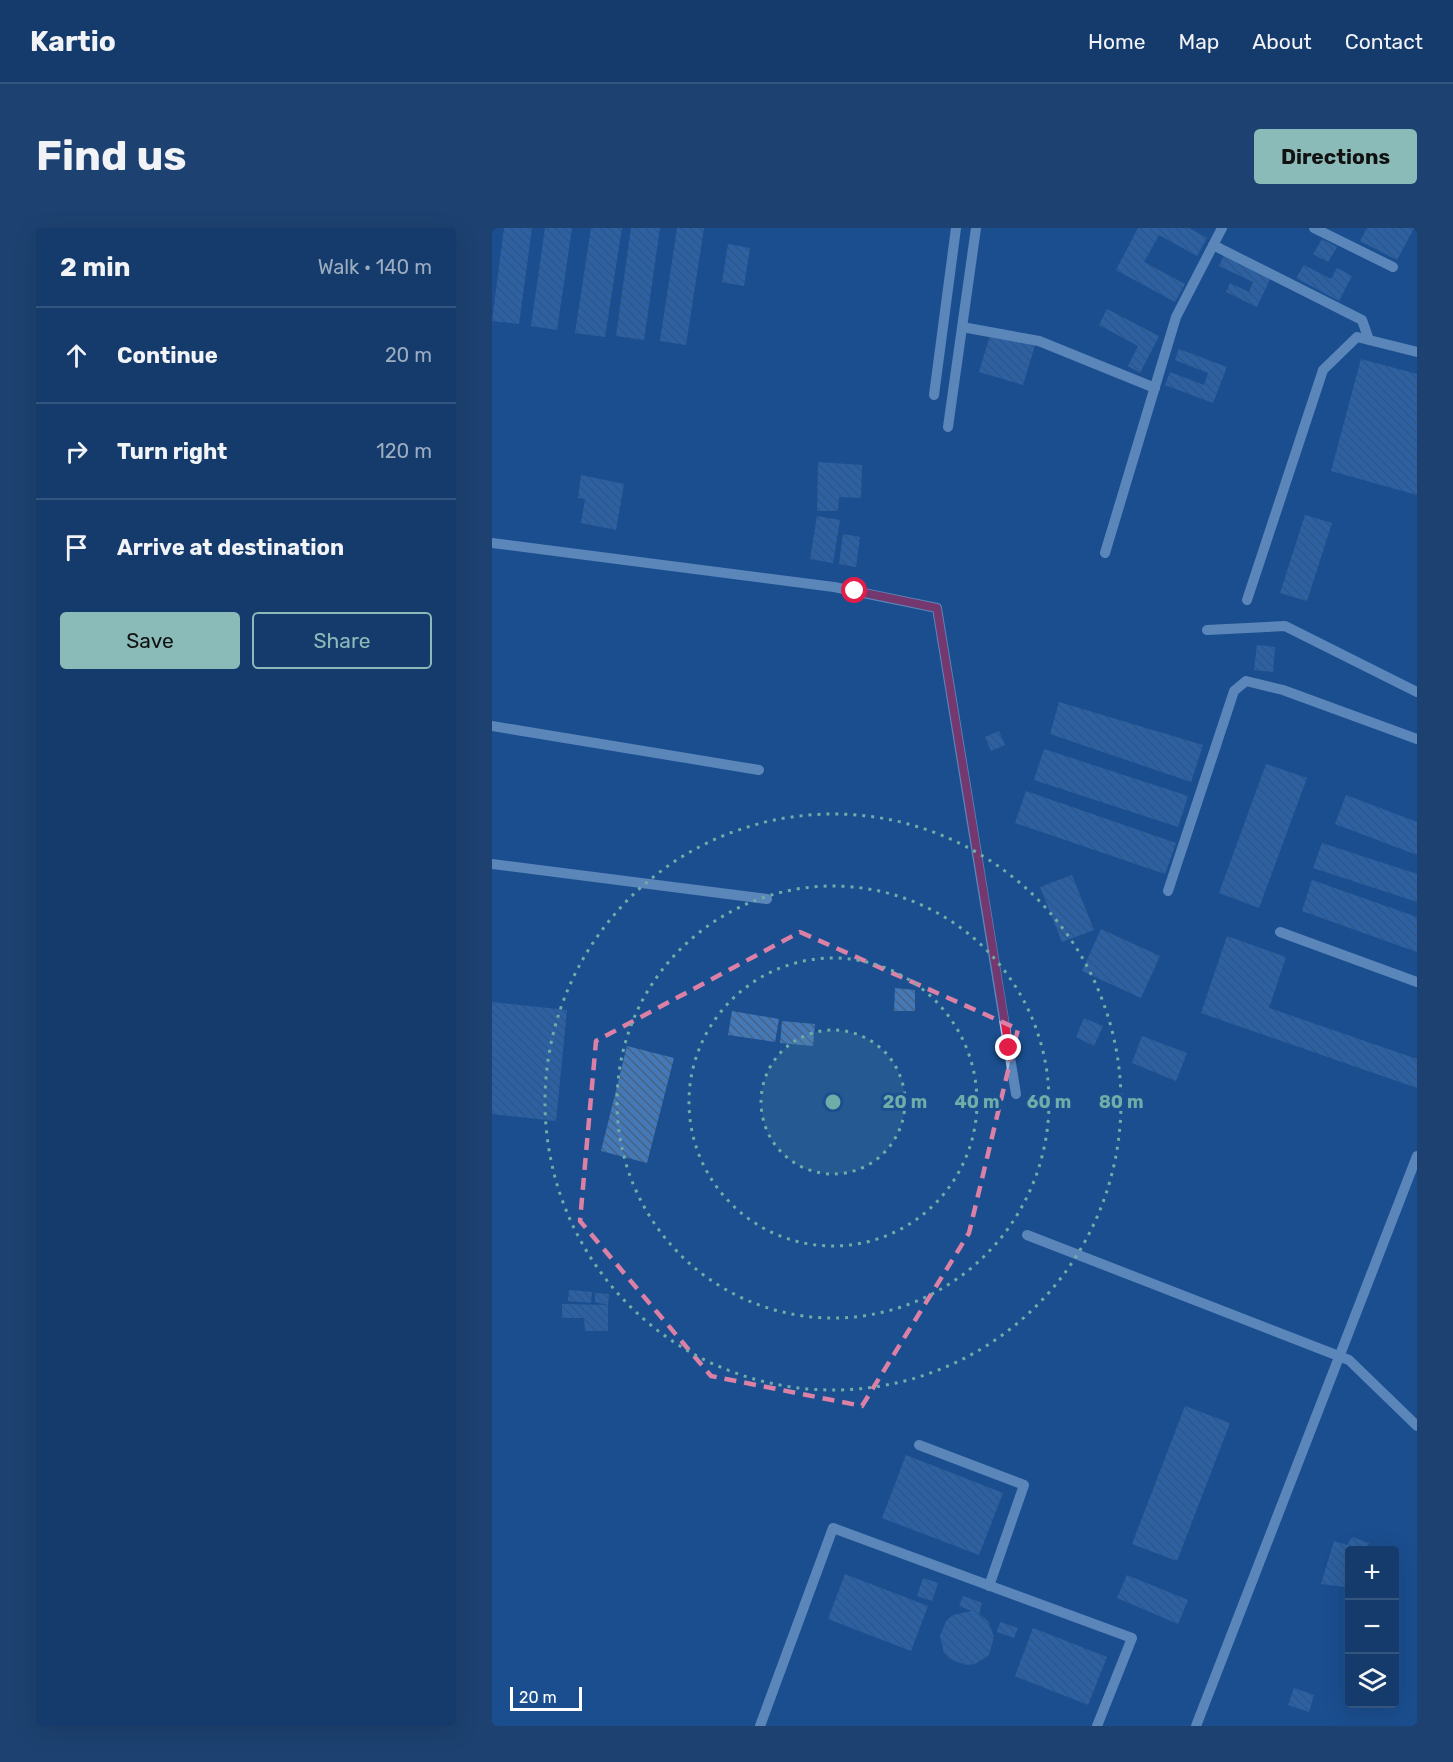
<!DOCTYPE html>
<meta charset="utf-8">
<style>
:root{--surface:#143b6b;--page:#1d4271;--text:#f1f3f6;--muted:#9dadc1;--line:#33557e;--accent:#8bbbb9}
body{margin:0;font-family:Rubik,sans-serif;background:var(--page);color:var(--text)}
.controls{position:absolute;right:18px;bottom:18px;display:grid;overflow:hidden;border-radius:6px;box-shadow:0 6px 24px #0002}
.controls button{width:54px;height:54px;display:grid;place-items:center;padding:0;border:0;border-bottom:2px solid var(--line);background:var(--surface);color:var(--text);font:30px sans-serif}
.scale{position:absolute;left:18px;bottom:15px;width:72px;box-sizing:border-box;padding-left:6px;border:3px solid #fff;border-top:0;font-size:16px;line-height:21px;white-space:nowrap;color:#fff;-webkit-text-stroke:4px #1b4f8f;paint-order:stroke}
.stop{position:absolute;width:18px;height:18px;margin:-14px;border:4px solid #e11d48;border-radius:50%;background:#fff}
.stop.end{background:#e11d48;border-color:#fff;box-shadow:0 2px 6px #0008}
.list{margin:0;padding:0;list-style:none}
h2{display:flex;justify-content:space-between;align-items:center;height:78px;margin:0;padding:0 24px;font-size:26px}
h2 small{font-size:20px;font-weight:400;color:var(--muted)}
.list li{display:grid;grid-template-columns:39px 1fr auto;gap:18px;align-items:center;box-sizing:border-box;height:96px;padding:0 24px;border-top:2px solid var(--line)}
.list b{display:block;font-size:22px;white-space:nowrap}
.list em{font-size:20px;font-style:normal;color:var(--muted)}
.actions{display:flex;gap:12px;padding:18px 24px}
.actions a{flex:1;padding:14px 0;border:2px solid var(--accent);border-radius:6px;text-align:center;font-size:21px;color:var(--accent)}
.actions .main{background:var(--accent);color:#111}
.icon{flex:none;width:33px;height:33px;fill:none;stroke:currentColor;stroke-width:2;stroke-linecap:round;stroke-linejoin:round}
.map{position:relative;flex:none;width:925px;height:1498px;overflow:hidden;border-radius:6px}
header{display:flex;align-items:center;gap:36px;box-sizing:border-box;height:84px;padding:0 30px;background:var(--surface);border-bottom:2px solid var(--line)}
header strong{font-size:28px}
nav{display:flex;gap:33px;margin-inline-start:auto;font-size:21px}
.intro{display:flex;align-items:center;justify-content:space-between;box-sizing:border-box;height:144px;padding:0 36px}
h1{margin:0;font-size:42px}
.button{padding:15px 27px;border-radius:6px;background:var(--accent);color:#111;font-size:21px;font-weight:700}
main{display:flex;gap:36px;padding:0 36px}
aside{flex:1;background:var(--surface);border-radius:6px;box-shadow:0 6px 24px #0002}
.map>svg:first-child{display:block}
.building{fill:url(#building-back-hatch)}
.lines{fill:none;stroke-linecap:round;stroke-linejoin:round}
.minor{stroke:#a9c9ee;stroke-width:10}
.route{stroke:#e11d48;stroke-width:8}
.marked{fill:none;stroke:#dd80a5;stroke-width:4.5;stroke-dasharray:12 8;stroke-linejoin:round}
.ring{fill:none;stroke:#6fada8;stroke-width:3;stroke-dasharray:3 6}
.centre{fill:#6fada8;stroke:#1b4f8f;stroke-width:3}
.ring-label{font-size:18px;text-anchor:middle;font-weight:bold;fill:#6fada8;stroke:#1b4f8f;stroke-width:6;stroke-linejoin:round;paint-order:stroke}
</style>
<header>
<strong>Kartio</strong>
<nav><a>Home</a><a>Map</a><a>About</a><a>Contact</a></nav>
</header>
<div class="intro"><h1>Find us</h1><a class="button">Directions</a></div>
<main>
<aside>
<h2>2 min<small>Walk · 140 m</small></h2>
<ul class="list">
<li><svg class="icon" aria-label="ahead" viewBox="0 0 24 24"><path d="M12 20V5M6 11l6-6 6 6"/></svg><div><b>Continue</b></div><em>20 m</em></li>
<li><svg class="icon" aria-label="right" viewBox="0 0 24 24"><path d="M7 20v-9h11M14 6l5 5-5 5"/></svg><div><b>Turn right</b></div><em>120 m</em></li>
<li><svg class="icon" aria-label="arrive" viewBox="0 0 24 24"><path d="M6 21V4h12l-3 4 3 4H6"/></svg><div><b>Arrive at destination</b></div></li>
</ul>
<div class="actions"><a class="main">Save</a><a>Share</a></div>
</aside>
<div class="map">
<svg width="925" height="1498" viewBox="0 0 925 1498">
<defs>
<pattern id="building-back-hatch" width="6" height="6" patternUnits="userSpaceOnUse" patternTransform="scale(1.5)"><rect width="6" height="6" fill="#4478b7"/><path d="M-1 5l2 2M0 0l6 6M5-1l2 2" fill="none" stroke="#486282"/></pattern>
</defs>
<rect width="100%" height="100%" fill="#1b4f8f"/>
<path class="building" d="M12,0H40L27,96L0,93Z
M53,0H80L65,102L39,98Z
M99,0H130L113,109L83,105Z
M139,0H168L152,112L124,108Z
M185,0H212L194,117L168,113Z
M646,0H697L715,10L705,28L667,7L652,34L693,56L683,74L624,42Z
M875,0H922L905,32L868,13Z
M830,11L845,19L836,34L821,26Z
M236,16L258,20L252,58L230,54Z
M732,27L779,49L765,79L734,64L738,55L757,64L761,54L727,38Z
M812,37L839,51L845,40L860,48L847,73L804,50Z
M615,81L667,108L648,145L636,138L646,118L607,97Z
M499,104L543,117L531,157L487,144Z
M687,121L735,139L721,175L673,157L678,144L712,157L716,145L683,132Z
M869,131L925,146V267L839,243Z
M326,234L370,237L369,270L347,269L346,283H325Z
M89,247L132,256L124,302L89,295L93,271L86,270Z
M813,287L840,295L815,373L788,365Z
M325,288L348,292L341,335L318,331Z
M351,306L368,309L364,339L347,336Z
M765,417L783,419L781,444L762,442Z
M567,474L711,517L699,554L558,506Z
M507,503L513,517L499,523L493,509Z
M552,521L696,568L686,599L542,552Z
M774,536L815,550L767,680L727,665Z
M534,563L684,615L673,646L523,595Z
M854,567L925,594V627L843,596Z
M830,615L925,646V674L821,640Z
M580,647L602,702L570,714L548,659Z
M820,652L925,689V724L810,683Z
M609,701L668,728L649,770L590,743Z
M735,708L794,729L777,780L925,831V860L709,785Z
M403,760L423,762V783H402Z
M0,774L75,782L64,893L0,886Z
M240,783L287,791L283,814L236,807Z
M592,790L611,798L602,818L584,809Z
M290,793L323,796L321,818L288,815Z
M650,808L695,825L684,853L640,835Z
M135,818L182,830L155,935L109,923Z
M77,1062L100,1064L99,1075L76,1073Z
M103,1065L117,1066L116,1077L103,1074Z
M70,1076L116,1077V1103H93L92,1090H70Z
M693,1178L738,1195L685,1333L640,1316Z
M414,1227L511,1265L487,1327L390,1290Z
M860,1309L877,1315L875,1322H858V1344L853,1359L829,1356L842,1313L855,1317Z
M353,1346L436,1378L419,1423L336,1391Z
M635,1347L696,1372L686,1396L625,1370Z
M431,1350L446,1355L440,1373L425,1368Z
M471,1368L490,1375L487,1386L496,1393L502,1409L497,1427L483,1436L474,1437L458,1431L452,1425L448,1408L454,1393L461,1387L480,1383L467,1378Z
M508,1394L526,1400L522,1410L505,1404Z
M541,1400L615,1429L596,1477L523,1448Z
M802,1460L822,1467L817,1484L796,1477Z"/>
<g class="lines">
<path class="minor" d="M822,0L901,39
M721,17L870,92L877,112
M470,99L547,113L663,160
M442,167L464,0
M456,199L484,0
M0,315L342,359L445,380L524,866
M613,325L684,89L730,0
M755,372L831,142L865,109L925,124
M715,402L793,398L925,464
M0,498L267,542
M0,636L275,671
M676,663L742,463L754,453L791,462L925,511
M788,704L925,754
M535,1007L857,1132L925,1198
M427,1217L532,1257L497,1358
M268,1498L341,1300L640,1410L605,1498
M704,1498L925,928"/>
</g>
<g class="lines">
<path class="route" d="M363,363L445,380L517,820"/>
</g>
<path d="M0 0H925V1498H0ZM308,704L526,801L477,1005L370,1178L219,1148L88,993L104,813Z" fill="#1b4f8f" fill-opacity=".55" fill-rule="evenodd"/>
<path class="marked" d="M308,704L526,801L477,1005L370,1178L219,1148L88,993L104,813Z"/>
<circle cx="341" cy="874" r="72" fill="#6fada8" fill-opacity=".12"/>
<g class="ring">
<circle cx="341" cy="874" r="72"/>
<circle cx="341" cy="874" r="144"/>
<circle cx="341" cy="874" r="216"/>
<circle cx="341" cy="874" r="288"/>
</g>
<circle cx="341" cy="874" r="9" class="centre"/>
<g class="ring-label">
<text x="413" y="880">20 m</text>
<text x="485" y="880">40 m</text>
<text x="557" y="880">60 m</text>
<text x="629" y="880">80 m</text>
</g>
</svg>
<div class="controls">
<button>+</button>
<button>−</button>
<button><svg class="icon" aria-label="layers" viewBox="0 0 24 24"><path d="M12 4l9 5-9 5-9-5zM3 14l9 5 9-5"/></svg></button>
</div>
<div class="scale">20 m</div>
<div class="stop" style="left:363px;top:363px"></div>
<div class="stop end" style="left:517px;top:820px"></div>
</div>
</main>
